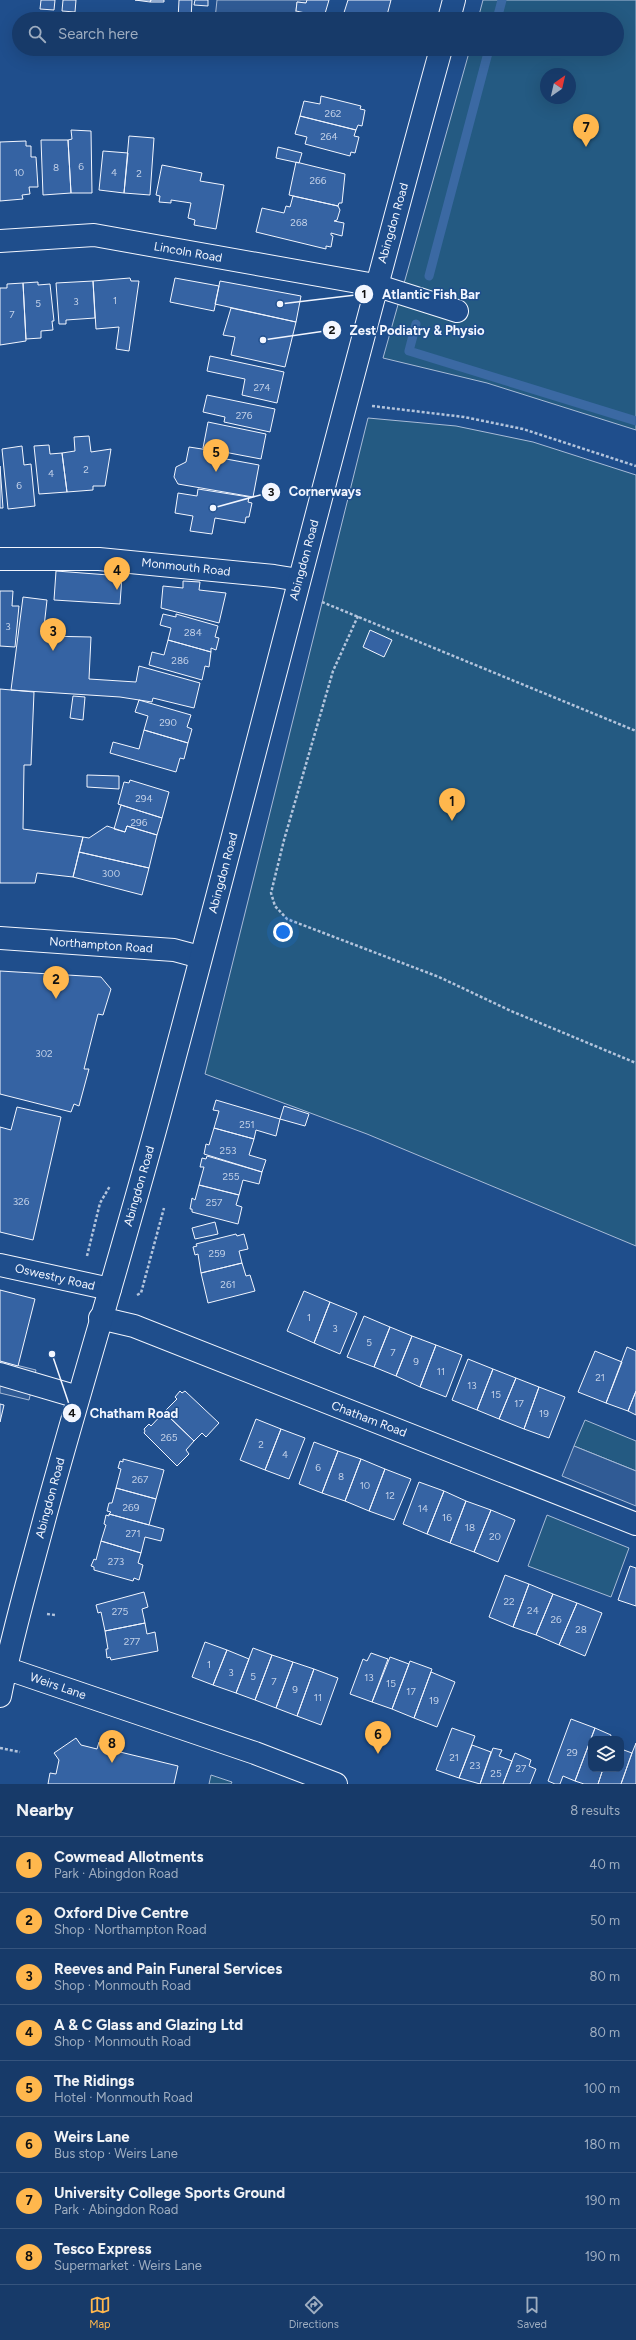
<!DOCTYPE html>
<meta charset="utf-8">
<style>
:root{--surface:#173a69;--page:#20416f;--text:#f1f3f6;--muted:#9eadc0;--line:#36547d;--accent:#ffb74d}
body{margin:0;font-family:Figtree,sans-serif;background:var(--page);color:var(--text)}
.controls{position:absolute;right:12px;bottom:12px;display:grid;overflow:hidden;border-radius:8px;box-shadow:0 4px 16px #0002}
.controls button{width:36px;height:36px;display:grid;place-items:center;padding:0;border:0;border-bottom:1px solid var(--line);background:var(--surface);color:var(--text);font:20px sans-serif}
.compass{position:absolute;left:540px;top:68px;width:36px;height:36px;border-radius:50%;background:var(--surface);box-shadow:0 4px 16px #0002;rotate:34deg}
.you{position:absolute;left:283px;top:932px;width:14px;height:14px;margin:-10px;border:3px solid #fff;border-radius:50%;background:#1a73e8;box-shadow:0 0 0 6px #1a73e833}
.badge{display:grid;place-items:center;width:26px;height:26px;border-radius:50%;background:var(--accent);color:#111;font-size:13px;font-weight:700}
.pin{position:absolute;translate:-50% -33px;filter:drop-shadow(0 1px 2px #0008)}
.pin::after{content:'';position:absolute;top:21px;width:14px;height:12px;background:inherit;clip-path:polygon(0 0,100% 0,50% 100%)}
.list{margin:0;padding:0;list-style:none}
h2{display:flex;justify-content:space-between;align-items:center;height:52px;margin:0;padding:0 16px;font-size:17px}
h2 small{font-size:13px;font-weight:400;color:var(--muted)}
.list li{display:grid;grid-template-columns:26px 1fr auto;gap:12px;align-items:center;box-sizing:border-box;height:56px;padding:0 16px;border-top:1px solid var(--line)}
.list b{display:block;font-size:15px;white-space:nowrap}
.list p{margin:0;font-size:13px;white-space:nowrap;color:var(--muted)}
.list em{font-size:13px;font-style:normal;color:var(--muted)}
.icon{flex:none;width:22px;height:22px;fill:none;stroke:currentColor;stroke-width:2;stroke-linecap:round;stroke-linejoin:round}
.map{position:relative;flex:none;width:636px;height:1784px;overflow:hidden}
.search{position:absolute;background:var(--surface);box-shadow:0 4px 16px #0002;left:12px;right:12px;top:12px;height:44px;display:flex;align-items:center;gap:10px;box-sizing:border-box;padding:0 14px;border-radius:22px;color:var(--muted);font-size:15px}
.sheet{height:500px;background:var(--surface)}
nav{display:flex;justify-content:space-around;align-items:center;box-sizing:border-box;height:56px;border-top:1px solid var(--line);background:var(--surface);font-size:11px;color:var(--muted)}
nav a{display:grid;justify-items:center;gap:2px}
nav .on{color:var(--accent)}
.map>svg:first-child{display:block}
.green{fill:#245a82;stroke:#a8bbd7;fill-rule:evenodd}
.parking{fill:#305b95;stroke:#a8bbd7}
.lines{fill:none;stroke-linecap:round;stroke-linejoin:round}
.stream{stroke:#3b69a3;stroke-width:9}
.building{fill:#3563a3;stroke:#f2f6ff}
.minor-casing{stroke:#f2f6ff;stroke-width:24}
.major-casing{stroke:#f2f6ff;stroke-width:24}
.path{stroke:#b3c4dc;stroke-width:2.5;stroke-dasharray:3 2;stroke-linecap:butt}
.minor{stroke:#1f4e8c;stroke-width:22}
.major{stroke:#1f4e8c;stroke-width:22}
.labels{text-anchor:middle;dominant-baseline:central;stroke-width:3;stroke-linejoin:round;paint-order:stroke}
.number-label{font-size:10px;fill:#c3d1e8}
.street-label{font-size:12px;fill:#f2f6ff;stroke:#1f4e8c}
.leader{fill:none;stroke:#f2f6ff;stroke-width:1.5}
.callout-dot{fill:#f2f6ff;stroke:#1f4e8c;stroke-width:1.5}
.mark-label{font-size:12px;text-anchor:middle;font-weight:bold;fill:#111}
.callout-label{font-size:13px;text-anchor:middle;font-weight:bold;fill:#f2f6ff;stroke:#1f4e8c;stroke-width:3;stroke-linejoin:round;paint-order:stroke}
</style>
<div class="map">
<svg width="636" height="1784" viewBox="0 0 636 1784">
<rect width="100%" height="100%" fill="#1f4e8c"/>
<path class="green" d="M483,0H636V430L487,383L383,358L470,49H617V19H478ZM546,74H570V98H546Z
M368,418L456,426L533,442L636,475V1246L367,1134L205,1074Z
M585,1420L636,1441V1471L574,1446Z
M547,1515L629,1548L611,1597L528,1566Z
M211,1775L232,1782L231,1784H209Z"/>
<path class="parking" d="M217,0H307L306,3L297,2L295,19H215Z
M0,1361L36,1370L29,1400L0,1393Z
M574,1446L636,1471V1506L562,1476Z"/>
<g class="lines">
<path class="stream" d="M497,19L502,0
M429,276L489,49
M416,324L409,351L636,421"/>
</g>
<path class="building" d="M41,0H55L54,10L40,9Z
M63,0H76L75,12L62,11Z
M135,0H151L150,2Z
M151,0H164V2H150Z
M179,0H192L191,19H178Z
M195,0H208V6L194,5Z
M307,0H329L324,17L296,11L297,2L306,3Z
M348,0H391L386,19L364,16L363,19H342Z
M321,96L361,106L360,109L365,110L362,126L358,125L356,130L300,116L304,101L320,104Z
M300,116L356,130L354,136L359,137L355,153L351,152L350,156L305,144L307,137L295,134Z
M71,130L91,131L92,193H71L68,140L72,139Z
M129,136L154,138L150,195L124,193Z
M41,140H68L71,193L43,195Z
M26,141V146H31V157H36L38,187H29L30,194L22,195L23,199L0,201V142Z
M278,147L302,153L299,163L276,158Z
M103,151L128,153L124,193L99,190Z
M296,162L345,174L342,203H339L338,206L289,195Z
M162,165L202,173L200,181L224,185L216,229L194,225L195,220L188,218L191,203L171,200V203L159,202L160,196L156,195Z
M293,196L338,206L340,210L337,220L334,221L344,223L342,236L331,233V235L333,236L331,247L326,246V249L256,232L262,208L284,213L286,206L290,207Z
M130,278L131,281H139L129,351L116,349L119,327L96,329L93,281Z
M175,278L219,286L214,311L170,302Z
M93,281L95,318L66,320V324H59L56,283Z
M220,281L301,296L296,322L215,304Z
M38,282V285L50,284L54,321H52L53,330L41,331V338L26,339L23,283Z
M23,283L26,341L0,345V288H7V284Z
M231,308L296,322L285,367L231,355L235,337L223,335Z
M210,356L284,372L277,403L242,395L245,379L207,371Z
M207,395L275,409L270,432L224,422L225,417L203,412Z
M208,422L266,434L261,459L203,448Z
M89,436L91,452L111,449L105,486H93V490L67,492L62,453L75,451L74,437Z
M49,445L50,454L62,453L67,492L39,494L34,446Z
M22,446L24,465L31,464L35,506L8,509L2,449Z
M189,447L215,451V457L259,465L253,497L178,484L174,477L176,467L186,462Z
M0,466L3,508H0Z
M198,489L249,497L248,502L252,503L249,517H246L245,523L215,518L212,534L190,531L193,516L175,513L178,493L197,496Z
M56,571L122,576L120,604L54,600Z
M183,581L200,582L199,590L226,593L219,623L161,608L163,586L183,588Z
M0,591H13L12,606H19L15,647L0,646Z
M23,597L47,600L43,636L91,637L89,679L136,682L139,666L200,683L194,708L153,698L152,702L120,697L11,690Z
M163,614L176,617V614L218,626L215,637L219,638L216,650L211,648V652L168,640L171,628L160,625Z
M370,630L392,640L384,657L363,647Z
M168,640L211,652L209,667L205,666L202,680L149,665L152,652L164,655Z
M0,689L34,692L31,765H24L23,829L83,837L73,877L37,873L35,883H0Z
M73,696L85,697L83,720L70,718Z
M139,700L191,715L187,727L192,729L188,743L144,730L148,716L135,712Z
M144,730L188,743L184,759L180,758L176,772L110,753L113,742L139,749Z
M87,775L119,776V789L87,787Z
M130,780L169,792L162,818L118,804L124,782L129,783Z
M121,805L162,818L157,835L127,826L125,832L114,829Z
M107,826L125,832L127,826L157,835L149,868L79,852L83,837L89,838Z
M79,852L149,868L142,895L73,877Z
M0,971L101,977L111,989L103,1015L98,1014L84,1069H89L79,1106L74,1104L71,1112L0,1094Z
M216,1100L280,1119L276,1136L256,1130L254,1139L214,1128L219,1111L213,1110Z
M284,1106L309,1114L305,1126L280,1119Z
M17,1107L61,1117L33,1240L0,1232V1127L11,1130Z
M214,1128L254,1139L249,1155L266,1160L262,1172L204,1154L206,1144L209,1145Z
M207,1156L262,1172L259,1184L243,1180L239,1195L199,1185L204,1167H200L202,1158L206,1159Z
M199,1185L239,1195L236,1205L242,1207L238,1224L192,1212V1209H190L192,1198L195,1200Z
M215,1222L218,1234L195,1239L192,1228Z
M236,1234L237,1236L244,1234L248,1249L239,1251L242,1263L201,1273L198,1254L195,1255L193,1247L197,1246L196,1244Z
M242,1263L246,1276L250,1275L255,1291L208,1303L201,1273Z
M0,1290L35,1299L18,1366L0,1361Z
M304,1291L330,1302L314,1343L287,1331Z
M330,1302L357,1313L340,1354L314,1343Z
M364,1316L390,1327L374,1367L347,1357Z
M390,1327L412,1336L396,1376L374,1367Z
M412,1336L436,1345L420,1387L396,1376Z
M436,1345L462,1355L446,1397L420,1387Z
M627,1347L636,1351V1391L628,1411L606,1403Z
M595,1351L622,1362L606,1403L578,1392Z
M468,1359L493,1369L477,1410L452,1400Z
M493,1369L516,1378L499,1419L477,1410Z
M516,1378L539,1387L524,1429L499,1419Z
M539,1387L565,1397L549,1438L524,1429Z
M180,1391L182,1393L185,1391L219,1423L206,1437L202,1433L194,1441L164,1412L177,1399L175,1397Z
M636,1391V1415L628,1411Z
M0,1404L4,1405L0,1422Z
M164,1412L194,1441L186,1450L189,1454L177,1466L144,1433L145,1431L144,1429L149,1424L151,1426Z
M256,1419L281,1429L265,1470L240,1460Z
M281,1429L305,1438L289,1479L265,1470Z
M314,1442L338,1451L322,1493L299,1484Z
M338,1451L361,1459L345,1501L322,1493Z
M123,1459L164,1470L156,1499L116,1488L121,1469L118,1468L120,1461L123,1462Z
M361,1459L385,1469L369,1511L345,1501Z
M385,1469L411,1479L394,1520L369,1511Z
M419,1482L444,1491L427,1534L403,1524Z
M116,1488L156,1499L149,1525L109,1514L111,1512L107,1511L109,1503H112Z
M444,1491L466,1501L450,1543L427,1534Z
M466,1501L491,1510L474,1552L450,1543Z
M491,1510L515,1520L498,1562L474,1552Z
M109,1514L164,1529L161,1541L145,1537L141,1553L101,1541L106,1525L104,1524L106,1515L109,1516Z
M101,1541L141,1553L138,1563L143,1565L139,1580L134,1578L133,1581L94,1570V1567L91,1566L94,1559L96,1560Z
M630,1566L636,1568V1606L618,1600Z
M505,1575L529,1584L513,1627L489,1617Z
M529,1584L553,1594L536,1635L513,1627Z
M144,1592L148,1607L142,1609L145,1623L105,1631L101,1612L98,1613L96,1605Z
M553,1594L577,1603L559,1645L536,1635Z
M577,1603L602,1613L585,1656L559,1645Z
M145,1623L147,1634L155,1632L158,1651L111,1660L110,1657L107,1658L106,1649H108L105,1631Z
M205,1642L227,1650L213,1685L192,1677Z
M253,1648L272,1655L255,1700L236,1693Z
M227,1650L249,1659L236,1693L213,1685Z
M371,1653L388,1659L372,1702L350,1694L363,1659L367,1661Z
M272,1655L293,1662L276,1708L255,1700Z
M390,1657L409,1664L392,1709L372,1702Z
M410,1661L432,1669L414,1718L392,1709Z
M293,1662L314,1669L297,1716L276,1708Z
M314,1669L338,1678L321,1725L297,1716Z
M431,1672L455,1682L437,1727L414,1718Z
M571,1719L595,1728L575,1781L563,1776L560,1784H555L548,1781Z
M452,1728L475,1736L459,1778L436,1770Z
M595,1728L611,1735L610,1739H591V1769H603L598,1784H584L575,1781Z
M76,1738L81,1745L97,1749L99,1742L121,1747L120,1752L178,1766L174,1784H48L50,1773L56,1774L59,1760L54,1753Z
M636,1743V1784H621L632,1753Z
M472,1745L491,1752L480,1784L459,1778Z
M493,1748L502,1750L499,1756L512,1761L503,1784H480Z
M621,1749L632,1753L621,1784H598L603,1769H621Z
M515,1753L531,1760L529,1766L536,1769L530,1784H503Z"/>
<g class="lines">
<g class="minor-casing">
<path id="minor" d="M0,241L94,235L375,285L457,311
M0,559H99L274,576L299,580
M0,938L174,950L200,957
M0,1265L110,1289
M100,1318L134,1326L636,1524
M0,1374L78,1397"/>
</g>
<g class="major-casing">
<path id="major" d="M449,19L454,0
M5,1668L255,1753L336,1784
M0,1696C12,1634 30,1574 46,1513C84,1375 126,1239 163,1101C257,751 344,399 441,49"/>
</g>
<path class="path" d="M372,406L464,417L523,429L636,466
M322,602L636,731
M358,616L333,671L284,840L271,893L275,906L287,919L439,977L511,1011L636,1063
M87,1256L100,1203L110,1186
M137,1295L141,1293L164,1208
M47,1614L55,1615
M0,1748L20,1752"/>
<use href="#minor" class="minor"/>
<use href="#major" class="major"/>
</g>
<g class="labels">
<g class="number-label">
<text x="333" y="113">262</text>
<text x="329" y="136">264</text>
<text x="81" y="166">6</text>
<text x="56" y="167">8</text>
<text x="19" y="172">10</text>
<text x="114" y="172">4</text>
<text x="139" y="173">2</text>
<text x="318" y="180">266</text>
<text x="299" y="222">268</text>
<text x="115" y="300">1</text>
<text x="76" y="301">3</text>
<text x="38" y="303">5</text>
<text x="12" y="314">7</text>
<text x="262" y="387">274</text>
<text x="244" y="415">276</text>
<text x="86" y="469">2</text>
<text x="51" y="473">4</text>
<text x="19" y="485">6</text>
<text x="8" y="626">3</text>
<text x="193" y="632">284</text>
<text x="180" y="660">286</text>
<text x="168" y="722">290</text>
<text x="144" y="798">294</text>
<text x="139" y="822">296</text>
<text x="111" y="873">300</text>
<text x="44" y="1053">302</text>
<text x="247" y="1124">251</text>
<text x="228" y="1150">253</text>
<text x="231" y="1176">255</text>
<text x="21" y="1201">326</text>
<text x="214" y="1202">257</text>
<text x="217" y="1253">259</text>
<text x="228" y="1284">261</text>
<text x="309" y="1317">1</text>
<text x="335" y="1328">3</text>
<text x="369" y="1342">5</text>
<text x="393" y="1352">7</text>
<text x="416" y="1361">9</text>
<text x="441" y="1371">11</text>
<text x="600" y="1377">21</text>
<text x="472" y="1385">13</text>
<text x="496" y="1394">15</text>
<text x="519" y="1403">17</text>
<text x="544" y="1413">19</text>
<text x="169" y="1437">265</text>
<text x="261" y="1444">2</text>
<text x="285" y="1454">4</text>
<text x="318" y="1467">6</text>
<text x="341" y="1476">8</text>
<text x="140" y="1479">267</text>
<text x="365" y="1485">10</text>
<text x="390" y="1495">12</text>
<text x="131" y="1507">269</text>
<text x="423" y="1508">14</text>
<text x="447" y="1517">16</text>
<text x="470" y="1527">18</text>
<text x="133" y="1533">271</text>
<text x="495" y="1536">20</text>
<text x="116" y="1561">273</text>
<text x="509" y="1601">22</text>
<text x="533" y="1610">24</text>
<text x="120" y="1611">275</text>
<text x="556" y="1619">26</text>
<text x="581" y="1629">28</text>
<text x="132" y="1641">277</text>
<text x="209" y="1664">1</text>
<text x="231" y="1672">3</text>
<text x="253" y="1676">5</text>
<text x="369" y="1677">13</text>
<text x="274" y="1681">7</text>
<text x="391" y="1683">15</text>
<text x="295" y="1689">9</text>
<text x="411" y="1691">17</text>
<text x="318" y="1697">11</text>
<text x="434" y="1700">19</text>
<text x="572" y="1752">29</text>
<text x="454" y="1757">21</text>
<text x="475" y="1765">23</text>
<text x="521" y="1768">27</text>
<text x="496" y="1773">25</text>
</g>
<g class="street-label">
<text transform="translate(393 223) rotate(-74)">Abingdon Road</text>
<text transform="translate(188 252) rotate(10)">Lincoln Road</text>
<text transform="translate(304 560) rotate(-75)">Abingdon Road</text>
<text transform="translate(186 567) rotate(6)">Monmouth Road</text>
<text transform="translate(223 873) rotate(-75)">Abingdon Road</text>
<text transform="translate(101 945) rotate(4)">Northampton Road</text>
<text transform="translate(139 1186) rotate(-74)">Abingdon Road</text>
<text transform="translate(55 1277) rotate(13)">Oswestry Road</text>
<text transform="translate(369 1419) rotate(21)">Chatham Road</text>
<text transform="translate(50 1498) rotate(-75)">Abingdon Road</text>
<text transform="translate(58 1686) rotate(19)">Weirs Lane</text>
</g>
</g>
<path class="leader" d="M280 304L364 294M263 340L332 330M213 508L271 492M52 1354L72 1413"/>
<g class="callout-dot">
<circle cx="280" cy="304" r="4"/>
<circle cx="263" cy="340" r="4"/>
<circle cx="213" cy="508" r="4"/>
<circle cx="52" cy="1354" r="4"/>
<circle cx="364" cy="294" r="10"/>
<circle cx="332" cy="330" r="10"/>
<circle cx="271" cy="492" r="10"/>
<circle cx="72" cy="1413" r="10"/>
</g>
<g class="mark-label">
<text x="364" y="298">1</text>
<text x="332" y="334">2</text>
<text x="271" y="496">3</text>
<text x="72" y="1417">4</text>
</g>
<g class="callout-label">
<text x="431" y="299">Atlantic Fish Bar</text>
<text x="417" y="335">Zest Podiatry &amp; Physio</text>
<text x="325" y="496">Cornerways</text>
<text x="134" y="1418">Chatham Road</text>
</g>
</svg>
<div class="controls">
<button><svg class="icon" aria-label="layers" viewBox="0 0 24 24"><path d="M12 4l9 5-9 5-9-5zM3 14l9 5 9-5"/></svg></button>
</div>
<svg class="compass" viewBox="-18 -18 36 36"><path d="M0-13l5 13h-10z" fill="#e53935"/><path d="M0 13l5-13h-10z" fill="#9eadc0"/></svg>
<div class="you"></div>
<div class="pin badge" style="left:452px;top:821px">1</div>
<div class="pin badge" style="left:56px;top:999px">2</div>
<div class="pin badge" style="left:53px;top:651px">3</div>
<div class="pin badge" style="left:117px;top:590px">4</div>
<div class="pin badge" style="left:216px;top:472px">5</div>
<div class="pin badge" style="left:378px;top:1754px">6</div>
<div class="pin badge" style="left:586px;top:147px">7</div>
<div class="pin badge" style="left:112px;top:1763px">8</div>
<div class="search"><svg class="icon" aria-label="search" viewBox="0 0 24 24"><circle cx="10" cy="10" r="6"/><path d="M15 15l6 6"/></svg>Search here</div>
</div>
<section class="sheet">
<h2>Nearby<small>8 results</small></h2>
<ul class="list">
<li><span class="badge">1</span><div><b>Cowmead Allotments</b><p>Park · Abingdon Road</p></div><em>40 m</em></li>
<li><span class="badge">2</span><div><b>Oxford Dive Centre</b><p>Shop · Northampton Road</p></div><em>50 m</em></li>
<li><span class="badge">3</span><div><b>Reeves and Pain Funeral Services</b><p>Shop · Monmouth Road</p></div><em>80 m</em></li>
<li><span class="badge">4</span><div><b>A &amp; C Glass and Glazing Ltd</b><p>Shop · Monmouth Road</p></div><em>80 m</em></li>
<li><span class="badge">5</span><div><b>The Ridings</b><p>Hotel · Monmouth Road</p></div><em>100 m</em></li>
<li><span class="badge">6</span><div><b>Weirs Lane</b><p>Bus stop · Weirs Lane</p></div><em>180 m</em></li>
<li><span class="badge">7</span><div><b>University College Sports Ground</b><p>Park · Abingdon Road</p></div><em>190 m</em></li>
<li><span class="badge">8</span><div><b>Tesco Express</b><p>Supermarket · Weirs Lane</p></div><em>190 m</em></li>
</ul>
</section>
<nav>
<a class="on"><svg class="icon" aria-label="map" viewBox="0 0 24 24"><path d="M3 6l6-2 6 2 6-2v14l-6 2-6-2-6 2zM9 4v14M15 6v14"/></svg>Map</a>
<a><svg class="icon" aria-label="directions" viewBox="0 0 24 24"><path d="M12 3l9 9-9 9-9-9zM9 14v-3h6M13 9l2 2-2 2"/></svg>Directions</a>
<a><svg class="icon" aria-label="saved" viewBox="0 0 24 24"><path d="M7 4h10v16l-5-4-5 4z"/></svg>Saved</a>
</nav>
